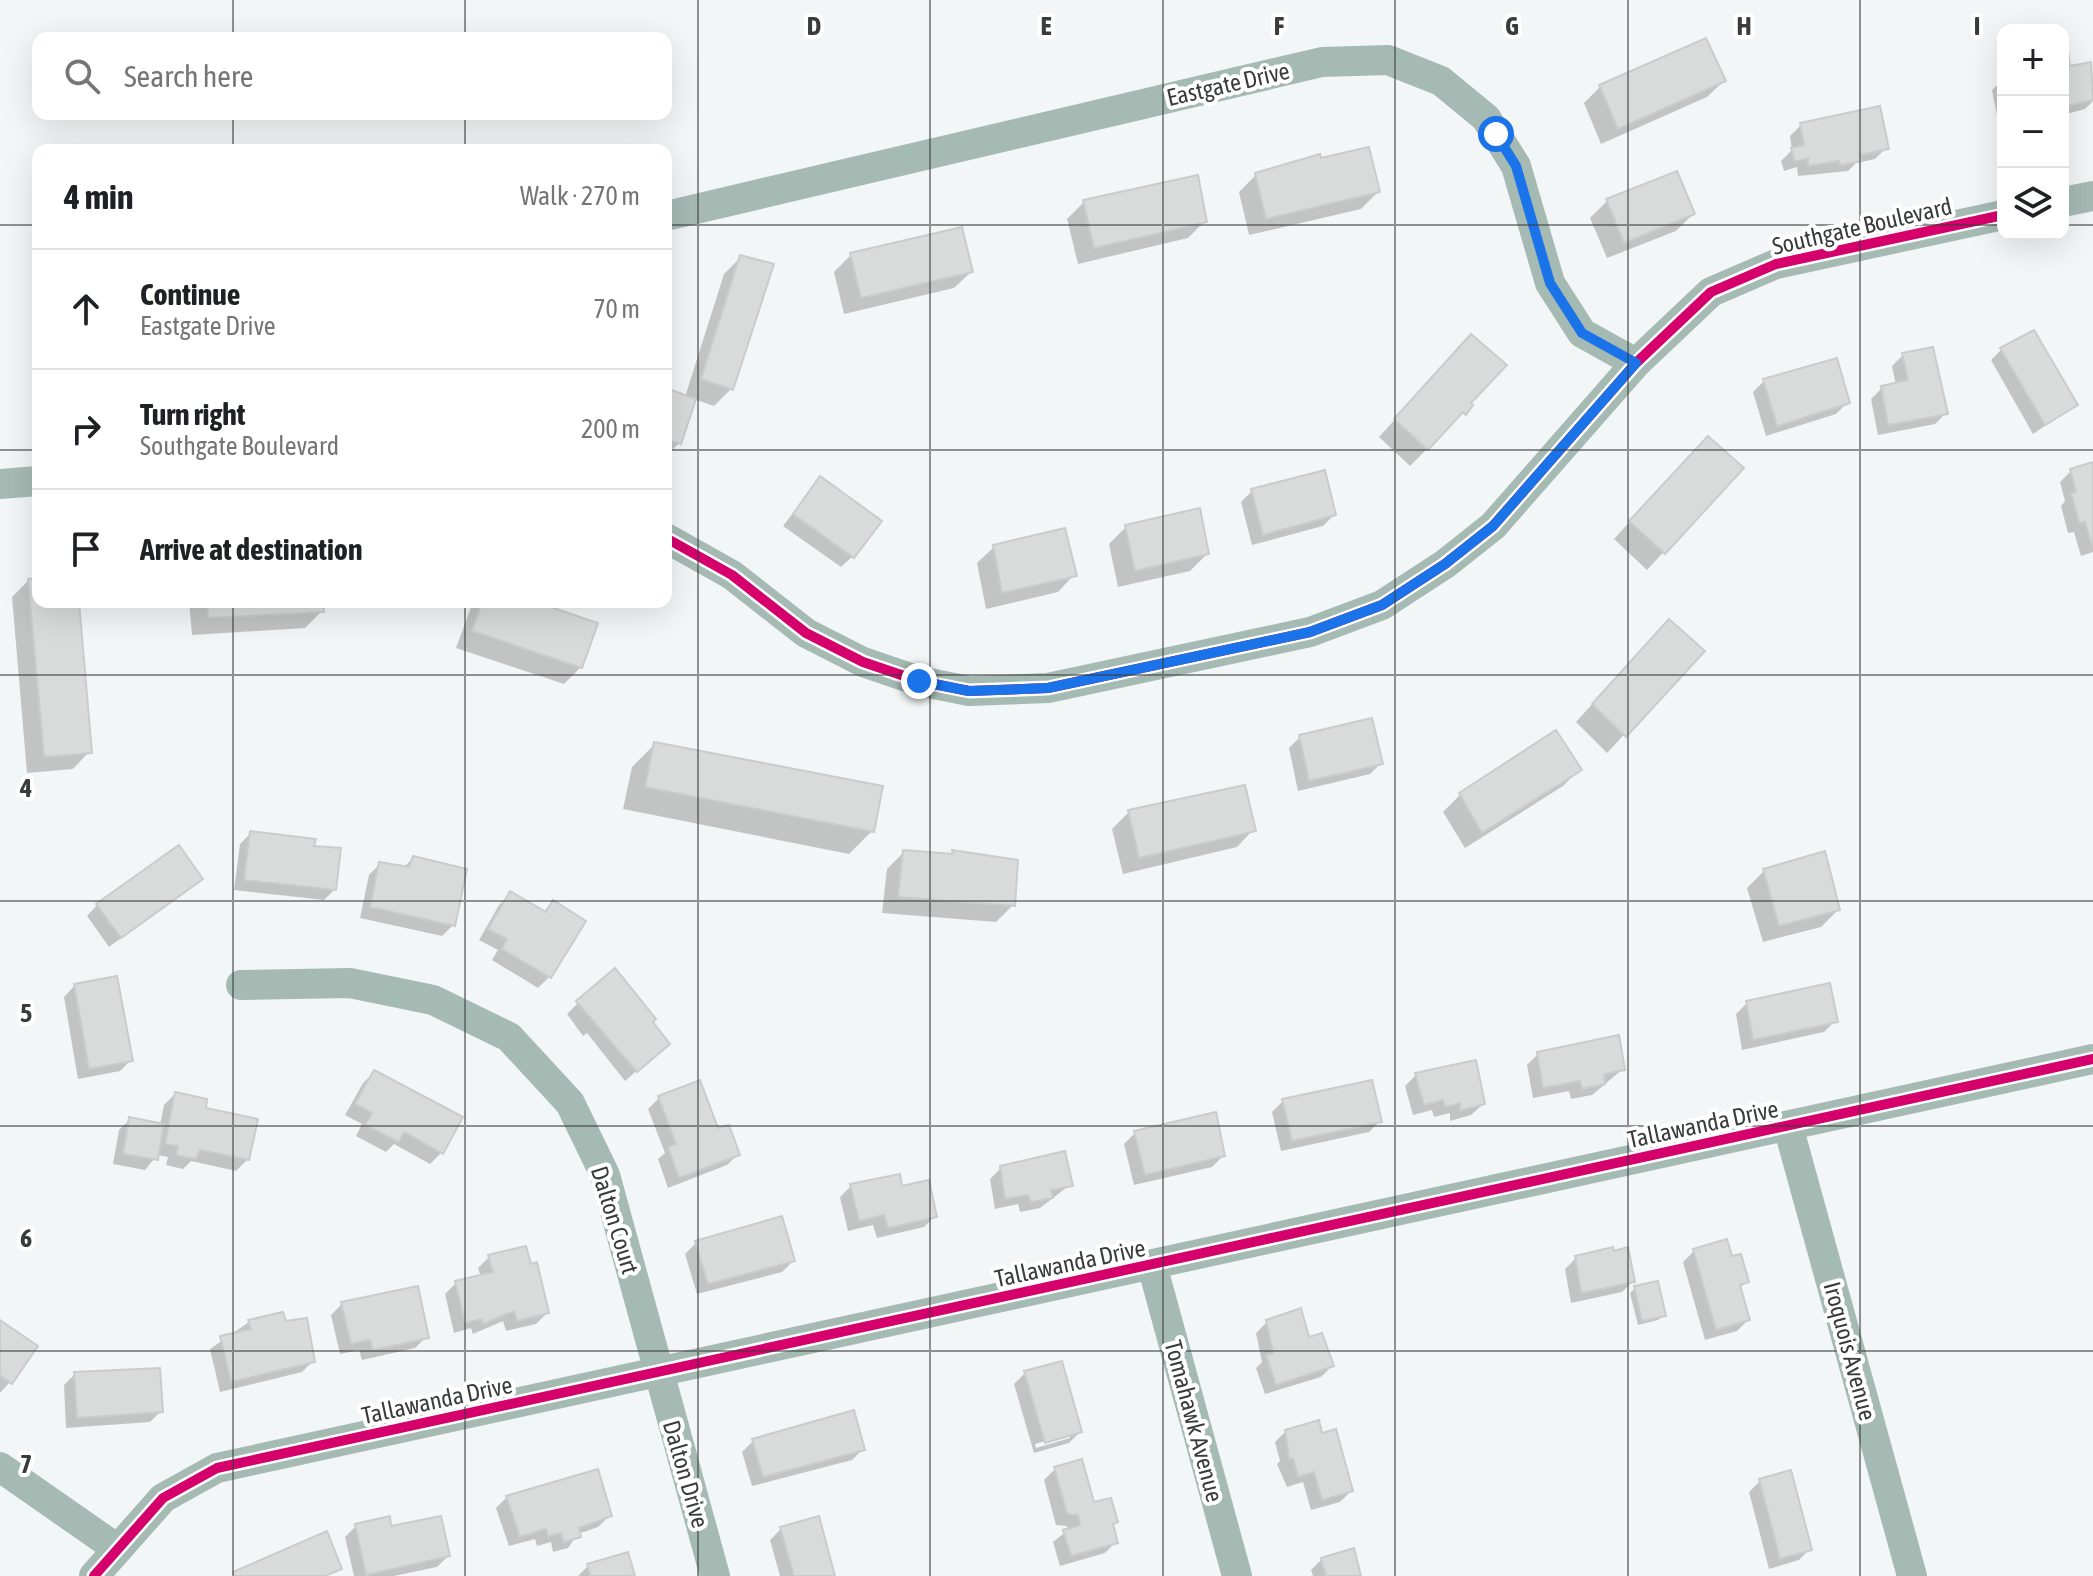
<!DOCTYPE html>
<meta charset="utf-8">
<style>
:root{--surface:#fff;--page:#f2f2f2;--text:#202124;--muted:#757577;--line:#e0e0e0}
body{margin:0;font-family:"Asap Condensed",sans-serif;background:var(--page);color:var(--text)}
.controls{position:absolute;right:24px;top:24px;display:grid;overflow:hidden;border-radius:16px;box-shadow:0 8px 32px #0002}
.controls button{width:72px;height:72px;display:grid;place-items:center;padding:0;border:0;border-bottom:2px solid var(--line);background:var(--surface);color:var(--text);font:40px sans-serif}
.stop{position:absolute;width:24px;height:24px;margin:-18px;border:6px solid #1a73e8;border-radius:50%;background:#fff}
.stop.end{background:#1a73e8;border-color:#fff;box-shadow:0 2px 8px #0008}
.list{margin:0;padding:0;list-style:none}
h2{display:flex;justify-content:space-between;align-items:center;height:104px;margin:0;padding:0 32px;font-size:34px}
h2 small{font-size:26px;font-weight:400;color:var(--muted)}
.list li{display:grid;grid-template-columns:52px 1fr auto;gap:24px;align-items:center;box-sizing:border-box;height:120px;padding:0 32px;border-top:2px solid var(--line)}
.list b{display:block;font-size:30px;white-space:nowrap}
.list p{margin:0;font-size:26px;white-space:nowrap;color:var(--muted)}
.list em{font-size:26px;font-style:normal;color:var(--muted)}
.icon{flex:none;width:44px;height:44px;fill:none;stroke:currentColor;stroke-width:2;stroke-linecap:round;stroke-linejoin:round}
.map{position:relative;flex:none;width:2093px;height:1576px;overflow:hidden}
.search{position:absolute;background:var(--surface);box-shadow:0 8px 32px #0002;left:32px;top:32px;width:640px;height:88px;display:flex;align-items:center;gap:20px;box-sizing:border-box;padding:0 28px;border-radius:16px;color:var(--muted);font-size:30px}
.panel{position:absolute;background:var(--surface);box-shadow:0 8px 32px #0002;left:32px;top:144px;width:640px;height:464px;border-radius:16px}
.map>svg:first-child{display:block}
.shadow{fill:#0003;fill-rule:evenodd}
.building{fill:#d9dbdb;stroke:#cacccc;stroke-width:2}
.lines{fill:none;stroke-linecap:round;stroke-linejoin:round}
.street{stroke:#a6bab4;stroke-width:30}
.cycleway-casing{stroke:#fff;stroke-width:15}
.cycleway{stroke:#d6006c;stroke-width:10}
.route{stroke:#1a73e8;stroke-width:10}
.grid{fill:none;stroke:#3a3c3c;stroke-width:2;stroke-opacity:0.55}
.labels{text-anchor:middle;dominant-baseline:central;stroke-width:8;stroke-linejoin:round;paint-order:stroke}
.street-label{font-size:24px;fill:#3a3c3c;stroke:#fff}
.grid-label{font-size:26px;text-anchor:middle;font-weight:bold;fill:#3a3c3c;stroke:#fff;stroke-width:8;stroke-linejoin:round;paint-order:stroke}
</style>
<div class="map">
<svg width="2093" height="1576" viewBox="0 0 2093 1576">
<rect width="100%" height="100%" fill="#f3f6f6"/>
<path class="shadow" d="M2063,53L2069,69L2090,64L2093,83V101L2085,109L2063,115Z
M2003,80V129L2000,130L1992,90Z
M1724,81L1707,97L1601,144L1584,103L1601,86Z
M1801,125L1886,148L1875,159L1856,163L1848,171L1798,176L1797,167L1784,171L1781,161L1792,150L1790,136Z
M1256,175L1378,192L1361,209L1249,235L1239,192Z
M1607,201L1693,214L1676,231L1607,258L1590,218Z
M1084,202L1205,221L1188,238L1078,264L1067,219Z
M851,255L971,272L954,288L844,314L834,272Z
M741,257L771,266L731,389L714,406L694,399L679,443L666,456V390L685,397L724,274Z
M2002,349L2075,405L2033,434L1991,360Z
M1455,353L1471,405L1410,466L1379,437Z
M1903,355L1946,413L1935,424L1878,435L1871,399L1882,388L1896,385L1892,366Z
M1764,381L1847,403L1836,414L1766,436L1753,392Z
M1691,455L1741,468L1647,570L1614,539Z
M2093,464V552L2081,556L2074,532L2068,533L2061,506L2065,501L2060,482L2071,471Z
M820,478L852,557L841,567L783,526Z
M1252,491L1334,515L1323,526L1252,545L1241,502Z
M1126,527L1207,554L1190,571L1118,587L1109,544Z
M994,547L1074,575L1058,592L986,609L977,563Z
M29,580H38V602H77L89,752L73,769L27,773L12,597Z
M189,602H321L322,611L305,628L192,635Z
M473,602H530L581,667L564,684L456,648Z
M1652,638L1702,651L1607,753L1576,722Z
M1300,737L1381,763L1370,774L1298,791L1289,748Z
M655,744L872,831L849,854L623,809L632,767Z
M1579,770L1563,786L1465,848L1443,812L1460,795Z
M1129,812L1253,830L1237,847L1123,874L1112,829Z
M251,833L335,889L324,900L234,890L240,844Z
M904,852L949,856L953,853L1016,862L1013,905L996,922L882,913L887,869Z
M413,858L453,925L442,936L360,918L369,875L380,864L403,868Z
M1764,871L1838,910L1821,927L1763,942L1747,888Z
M201,879L109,947L87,916L97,905Z
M510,894L543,912L553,902L549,977L538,988L492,960L498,950L479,940L499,905Z
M75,985L131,1060L120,1071L78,1079L64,997Z
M578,1003L651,1022L656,1054L625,1081L587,1033L583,1036L567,1014Z
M1747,1003L1835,1021L1824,1032L1742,1050L1736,1014Z
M1538,1054L1623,1069L1592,1095L1571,1099L1569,1091L1533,1098L1527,1065Z
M374,1072L441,1153L430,1164L394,1144L386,1152L356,1136L362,1124L345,1115L363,1083Z
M1416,1075L1483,1104L1471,1115L1450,1121V1113L1434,1117L1432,1110L1413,1115L1405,1086Z
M175,1094L203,1109L247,1160L236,1171L191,1161L183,1169L166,1165L168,1157L157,1155L145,1170L113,1164L119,1130L130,1119L160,1125L164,1105Z
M659,1098L738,1154L727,1165L668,1188L658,1159L665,1153L648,1109Z
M1283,1101L1380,1121L1369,1132L1281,1151L1272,1112Z
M1135,1133L1223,1156L1212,1167L1134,1185L1124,1144Z
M1001,1168L1070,1185L1040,1208L1020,1212L1018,1204L995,1209L990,1179Z
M851,1186L900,1188L935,1216L924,1227L877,1238L873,1225L848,1231L840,1197Z
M696,1243L793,1261L782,1272L697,1294L685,1254Z
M1694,1251L1730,1259L1747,1281L1739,1289L1748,1320L1737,1331L1705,1340L1683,1262Z
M489,1257L547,1313L536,1324L506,1331L503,1321L473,1334L471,1328L454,1333L445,1294L456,1283L481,1277L478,1268Z
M1576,1258L1633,1281L1622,1292L1571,1303L1565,1269Z
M1635,1288L1663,1316L1658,1320L1638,1325L1630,1293Z
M342,1304L426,1337L415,1348L362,1360L359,1350L340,1354L331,1315Z
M0,1322L10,1382L0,1393Z
M249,1322L284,1324L313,1361L302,1372L220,1392L210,1349Z
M1267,1322L1308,1339L1332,1366L1321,1377L1265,1394L1256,1368L1262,1362L1256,1333Z
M1025,1373L1080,1432L1069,1443L1034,1453L1014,1384ZM1070,1434V1438L1036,1448L1035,1444Z
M75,1374L161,1411L150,1422L66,1428L64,1385Z
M1286,1431L1321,1435L1351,1491L1340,1502L1311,1510L1303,1482L1287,1487L1277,1464L1280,1461L1275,1442Z
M753,1441L863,1449L852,1460L752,1486L742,1452Z
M1055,1469L1116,1522L1111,1526L1116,1542L1105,1553L1060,1566L1053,1542L1068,1530L1067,1526L1056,1525L1044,1480Z
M1760,1481L1810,1549L1799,1560L1769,1569L1749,1492Z
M507,1497L609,1516L598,1527L578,1534L568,1548L553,1552L551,1542L537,1546L535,1539L509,1546L496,1508Z
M818,1518L833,1576H780L770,1540L781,1529Z
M356,1526L389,1529L448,1556L437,1567L394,1576H354L345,1537Z
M1322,1559L1359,1576H1313L1311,1570Z
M588,1566L632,1576H578Z"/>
<path class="building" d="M1706,38L1726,81L1618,129L1599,85Z
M2063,51H2068L2070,66L2091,62L2093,100L2063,107Z
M1880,106L1889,149L1860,155L1862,161L1840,165L1839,161L1808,166V158L1795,162L1791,148L1804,145L1800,123Z
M1369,147L1380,192L1266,219L1255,173L1320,154L1321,158Z
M1677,171L1695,214L1624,243L1606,199Z
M1198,175L1207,222L1094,248L1083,200Z
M962,227L973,272L861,298L850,253Z
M740,255L774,264L733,390L701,379Z
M2034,330L2078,405L2045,425L2000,348Z
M1471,334L1507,365L1471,403L1473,405L1466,415L1463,412L1428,450L1394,419Z
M1933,347L1948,414L1888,425L1881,386L1908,380L1902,353Z
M1837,358L1850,403L1777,426L1763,379Z
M666,388L696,399L681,444L666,439Z
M1708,436L1744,468L1665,554L1629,521Z
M2093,462V546H2092L2085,522L2079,523L2071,493L2076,492L2070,469Z
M1325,470L1336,515L1263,535L1251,489Z
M820,476L882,521L854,558L793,514Z
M1200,508L1209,554L1135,571L1125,525Z
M1065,528L1077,576L1002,593L993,545Z
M38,578V602H79L92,753L44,757L28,579Z
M207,602H323L324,612L208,618Z
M482,602H536L598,623L582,668L472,631Z
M1669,619L1705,651L1626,737L1592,704Z
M1372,718L1383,764L1309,781L1299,735Z
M1556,730L1582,770L1482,833L1459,793Z
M654,742L883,786L874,832L645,787Z
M1245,785L1256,831L1139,858L1128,810Z
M250,831L316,839L314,846L341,848L336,890L244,880Z
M179,845L203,879L121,938L96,904Z
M903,850L953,854L952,850L1018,860L1015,906L898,897Z
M1825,851L1840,910L1779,926L1763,869Z
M413,856L467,869L455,926L370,907L379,862L409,867Z
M510,891L546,912L553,900L586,921L551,978L502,949L507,939L488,929Z
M615,968L656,1019L653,1022L670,1044L637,1072L576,1001Z
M117,976L133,1061L89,1069L74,984Z
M1830,983L1838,1022L1753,1040L1746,1001Z
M1619,1035L1625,1070L1604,1074L1605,1084L1582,1089L1580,1081L1543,1088L1537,1052Z
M1476,1060L1485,1104L1460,1111V1103L1445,1107L1443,1100L1424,1105L1415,1073Z
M374,1070L463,1117L443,1154L404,1132L399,1142L365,1125L372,1113L355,1104Z
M700,1080L718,1128L729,1125L740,1155L679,1178L668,1147L676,1144L658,1096Z
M1372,1080L1382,1122L1292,1141L1282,1099Z
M175,1092L207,1099L206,1108L258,1119L249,1160L200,1150L196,1159L176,1155L178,1146L165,1144Z
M1216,1112L1225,1156L1145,1175L1134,1131Z
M129,1117L164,1124L158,1160L123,1154Z
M1065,1151L1073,1186L1051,1190L1053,1198L1031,1202L1028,1195L1005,1199L1000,1166Z
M900,1174L902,1186L929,1180L937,1217L888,1228L884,1215L859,1221L850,1184Z
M782,1216L795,1261L708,1284L695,1241Z
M1727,1239L1732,1256L1741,1254L1749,1282L1740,1285L1750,1320L1716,1330L1693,1249Z
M526,1246L531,1264L537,1262L549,1313L517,1321L514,1311L483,1324L482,1319L465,1323L455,1281L493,1272L488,1255Z
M1613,1247L1614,1251L1628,1247L1635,1282L1581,1293L1575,1256Z
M1658,1281L1666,1316L1642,1321L1634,1286Z
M418,1286L429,1338L373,1350L370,1340L351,1344L341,1302Z
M1301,1308L1309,1337L1322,1333L1334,1366L1276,1385L1266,1355L1273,1353L1266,1320Z
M283,1312L286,1321L307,1318L315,1362L231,1382L220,1336L251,1329L248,1320Z
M0,1320L38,1346L12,1384L0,1375Z
M1062,1361L1082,1432L1045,1443L1024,1371Z
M160,1368L163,1412L77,1418L74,1372Z
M854,1410L865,1450L763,1477L752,1439Z
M1319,1420L1322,1433L1336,1429L1353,1491L1322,1500L1314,1472L1298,1477L1293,1458L1289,1459L1285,1430Z
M1082,1459L1094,1502L1111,1498L1118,1522L1113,1524L1118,1543L1071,1556L1063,1530L1080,1525L1078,1515L1067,1514L1054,1467Z
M598,1469L612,1516L579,1528L581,1537L564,1542L561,1533L548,1536L546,1529L520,1537L506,1496Z
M1791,1470L1812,1550L1780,1559L1759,1479Z
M390,1516L391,1526L441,1516L450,1556L366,1575L355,1524Z
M819,1516L835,1576H794L780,1527Z
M327,1531L342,1569L325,1576H235L233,1572Z
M1354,1548L1361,1576H1326L1321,1558Z
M628,1552L635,1576H590L587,1564Z"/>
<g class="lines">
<path class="street" d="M2063,202L2093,196
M666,216L1322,62L1388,60L1441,81L1486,118L1516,166L1550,283L1582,333L1636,363
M0,484L38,481
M666,538L732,575L806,633L863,662L919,681L969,691L1048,688L1310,632L1382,605L1445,564L1493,526L1636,363L1711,292L1776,264L2003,215
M241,985L350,983L433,1000L509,1037L570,1103L605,1175L715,1576
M1788,1126L1912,1576
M1152,1265L1237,1576
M0,1467L116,1548
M94,1576L163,1498L217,1468L2093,1059"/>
<g class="cycleway-casing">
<path id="cycleway" d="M666,538L732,575L806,633L863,662L919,681L969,691L1048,688L1310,632L1382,605L1445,564L1493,526L1636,363L1711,292L1776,264L2003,215
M94,1576L163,1498L217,1468L2093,1059"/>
</g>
<use href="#cycleway" class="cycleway"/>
</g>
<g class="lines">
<path class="route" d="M919,681L969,691L1048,688L1310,632L1382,605L1445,564L1493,526L1636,363L1582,333L1550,283L1516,166L1496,134"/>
</g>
<path class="grid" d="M233,0V38M465,0V38M698,0V1576M930,0V1576M1163,0V1576M1395,0V1576M1628,0V1576M1860,0V1576M233,114V150M465,114V150M0,225H38M666,225H2003M2063,225H2093M0,450H38M666,450H2093M233,602V1576M465,602V1576M0,675H2093M0,901H2093M0,1126H2093M0,1351H2093"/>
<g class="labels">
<g class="street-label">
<text transform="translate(1228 84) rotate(-13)">Eastgate Drive</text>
<text transform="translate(1862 226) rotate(-13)">Southgate Boulevard</text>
<text transform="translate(1703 1124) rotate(-12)">Tallawanda Drive</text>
<text transform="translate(615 1220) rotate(73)">Dalton Court</text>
<text transform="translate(1070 1263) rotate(-12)">Tallawanda Drive</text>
<text transform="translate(1850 1351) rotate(75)">Iroquois Avenue</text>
<text transform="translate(437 1400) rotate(-12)">Tallawanda Drive</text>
<text transform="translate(1194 1421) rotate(75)">Tomahawk Avenue</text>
<text transform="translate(686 1474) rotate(74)">Dalton Drive</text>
</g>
</g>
<g class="grid-label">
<text x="814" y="35">D</text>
<text x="1046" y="35">E</text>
<text x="1279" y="35">F</text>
<text x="1512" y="35">G</text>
<text x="1744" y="35">H</text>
<text x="1977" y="35">I</text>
<text x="26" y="797">4</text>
<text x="26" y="1022">5</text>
<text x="26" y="1247">6</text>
<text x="26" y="1473">7</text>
</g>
</svg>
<div class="controls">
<button>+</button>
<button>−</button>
<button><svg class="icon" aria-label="layers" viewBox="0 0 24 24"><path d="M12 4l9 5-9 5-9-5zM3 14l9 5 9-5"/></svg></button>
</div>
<div class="stop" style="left:1496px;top:134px"></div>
<div class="stop end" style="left:919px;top:681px"></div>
<div class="search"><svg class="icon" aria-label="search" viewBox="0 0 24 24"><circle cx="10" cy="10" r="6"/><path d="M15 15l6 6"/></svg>Search here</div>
<section class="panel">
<h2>4 min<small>Walk · 270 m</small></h2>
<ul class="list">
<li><svg class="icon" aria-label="ahead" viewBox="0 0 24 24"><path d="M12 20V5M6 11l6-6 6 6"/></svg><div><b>Continue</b><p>Eastgate Drive</p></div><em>70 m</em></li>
<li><svg class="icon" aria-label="right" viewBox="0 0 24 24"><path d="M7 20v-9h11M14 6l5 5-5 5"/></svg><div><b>Turn right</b><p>Southgate Boulevard</p></div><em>200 m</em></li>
<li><svg class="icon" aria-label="arrive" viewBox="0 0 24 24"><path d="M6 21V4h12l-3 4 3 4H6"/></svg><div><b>Arrive at destination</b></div></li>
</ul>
</section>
</div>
